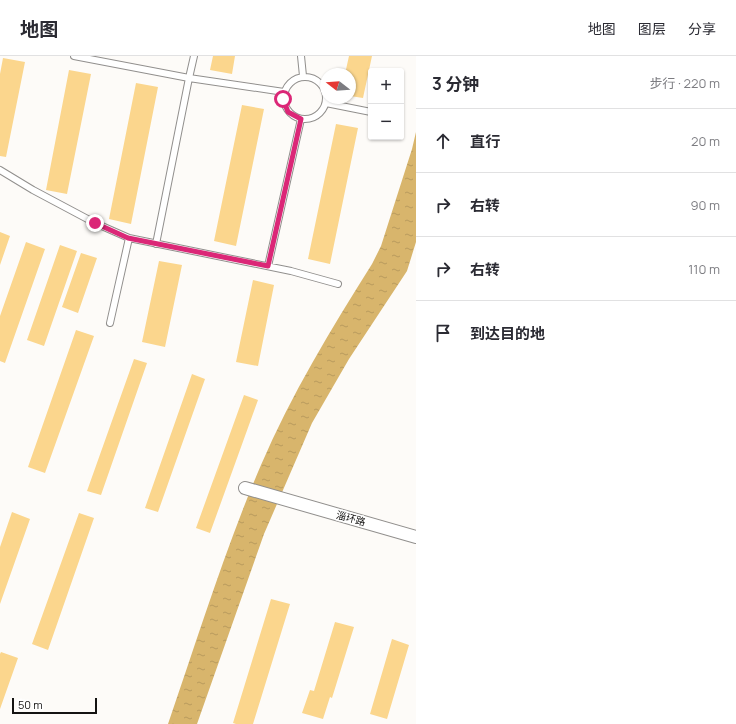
<!DOCTYPE html>
<html lang="zh">
<meta charset="utf-8">
<style>
:root{--surface:#fff;--page:#f7f7f7;--text:#2b2b33;--muted:#7c7c81;--line:#e1e1e2}
body{margin:0;font-family:Manrope,"Noto Sans SC",sans-serif;background:var(--page);color:var(--text)}
.controls{position:absolute;right:12px;top:12px;display:grid;overflow:hidden;border-radius:4px;box-shadow:0 1px 3px #0004}
.controls button{width:36px;height:36px;display:grid;place-items:center;padding:0;border:0;border-bottom:1px solid var(--line);background:var(--surface);color:var(--text);font:20px sans-serif}
.compass{position:absolute;left:320px;top:12px;width:36px;height:36px;border-radius:50%;background:var(--surface);box-shadow:0 1px 3px #0004;rotate:287deg}
.scale{position:absolute;left:12px;bottom:10px;width:85px;box-sizing:border-box;padding-left:4px;border:2px solid #141312;border-top:0;font-size:11px;line-height:14px;white-space:nowrap;color:#141312;-webkit-text-stroke:3px #fff;paint-order:stroke}
.stop{position:absolute;width:12px;height:12px;margin:-9px;border:3px solid #db2777;border-radius:50%;background:#fff}
.stop.end{background:#db2777;border-color:#fff;box-shadow:0 1px 4px #0008}
.list{margin:0;padding:0;list-style:none}
h2{display:flex;justify-content:space-between;align-items:center;height:52px;margin:0;padding:0 16px;font-size:17px}
h2 small{font-size:13px;font-weight:400;color:var(--muted)}
.list li{display:grid;grid-template-columns:26px 1fr auto;gap:12px;align-items:center;box-sizing:border-box;height:64px;padding:0 16px;border-top:1px solid var(--line)}
.list b{display:block;font-size:15px;white-space:nowrap}
.list em{font-size:13px;font-style:normal;color:var(--muted)}
.icon{flex:none;width:22px;height:22px;fill:none;stroke:currentColor;stroke-width:2;stroke-linecap:round;stroke-linejoin:round}
.map{position:relative;flex:none;width:416px;height:668px;overflow:hidden}
header{display:flex;align-items:center;gap:24px;box-sizing:border-box;height:56px;padding:0 20px;background:var(--surface);border-bottom:1px solid var(--line)}
header strong{font-size:19px}
nav{display:flex;gap:22px;margin-inline-start:auto;font-size:14px}
main{display:flex}
aside{flex:1;background:var(--surface)}
.map>svg:first-child{display:block}
.water{fill:url(#water-ripples)}
.building{fill:#fbd68d}
.lines{fill:none;stroke-linecap:round;stroke-linejoin:round}
.service-casing{stroke:#918f8d;stroke-width:8}
.minor-casing{stroke:#918f8d;stroke-width:14}
.service{stroke:#fff;stroke-width:6}
.minor{stroke:#fff;stroke-width:12}
.route{stroke:#db2777;stroke-width:5}
.labels{text-anchor:middle;dominant-baseline:central;stroke-width:3;stroke-linejoin:round;paint-order:stroke}
.street-label{font-size:10px;fill:#141312;stroke:#fff}
</style>
<header>
<strong>地图</strong>
<nav><a>地图</a><a>图层</a><a>分享</a></nav>
</header>
<main>
<div class="map">
<svg width="416" height="668" viewBox="0 0 416 668">
<defs>
<pattern id="water-ripples" width="26" height="14" patternUnits="userSpaceOnUse"><rect width="26" height="14" fill="#d8b56c"/><path d="M2 4q2-2 4 0t4 0M15 11q2-2 4 0t4 0" fill="none" stroke="#b89b5d"/></pattern>
</defs>
<rect width="100%" height="100%" fill="#fdfbf8"/>
<path class="water" d="M416,76V186L407,215L349,303L312,367L264,478L197,668H168C198,581 225,493 261,409C291,339 331,273 372,208L381,190L412,93Z"/>
<path class="building" d="M213,0H235L232,18L210,14Z
M349,0H372L363,42L350,40V18H345Z
M3,2L25,6L6,101L0,100V18Z
M69,14L91,18L67,138L46,134Z
M136,27L158,31L131,168L109,163Z
M242,49L264,53L236,190L214,185Z
M336,68L358,72L330,208L308,203Z
M0,176L10,180L0,209Z
M26,186L45,193L5,307L0,305V260Z
M60,189L77,195L44,290L27,284Z
M81,197L97,202L78,257L62,251Z
M159,205L182,209L165,291L142,286Z
M253,224L274,229L258,310L236,306Z
M76,274L94,280L45,417L28,411Z
M134,303L147,307L101,439L87,435Z
M192,318L205,323L158,456L145,452Z
M244,339L258,344L210,477L196,472Z
M12,456L30,463L0,548V491Z
M79,457L94,462L48,594L32,588Z
M271,543L290,548L253,668H236L233,667Z
M335,566L354,571L332,642L330,641L323,663L302,657L310,634L314,635Z
M392,583L409,589L387,663L370,658Z
M1,596L18,602L0,653V598Z"/>
<g class="lines">
<g class="service-casing">
<path id="service" d="M74,0L189,22L156,188
M194,0L189,22L284,36
M301,0L303,20
M284 42a21 21 0 1 1 42 0a21 21 0 1 1-42 0Z
M326,47L371,56
M0,114L33,134L95,167L129,182L291,215L338,228
M268,210L301,63
M110,267L129,182"/>
</g>
<g class="minor-casing">
<path id="minor" d="M245,432L416,481"/>
</g>
<use href="#service" class="service"/>
<use href="#minor" class="minor"/>
</g>
<g class="lines">
<path class="route" d="M95,167L128,182L268,210L301,63L288,56L283,43"/>
</g>
<g class="labels">
<g class="street-label">
<text transform="translate(351 462) rotate(15)">淄环路</text>
</g>
</g>
</svg>
<div class="controls">
<button>+</button>
<button>−</button>
</div>
<svg class="compass" viewBox="-18 -18 36 36"><path d="M0-13l5 13h-10z" fill="#e53935"/><path d="M0 13l5-13h-10z" fill="#7c7c81"/></svg>
<div class="scale">50 m</div>
<div class="stop" style="left:283px;top:43px"></div>
<div class="stop end" style="left:95px;top:167px"></div>
</div>
<aside>
<h2>3 分钟<small>步行 · 220 m</small></h2>
<ul class="list">
<li><svg class="icon" aria-label="ahead" viewBox="0 0 24 24"><path d="M12 20V5M6 11l6-6 6 6"/></svg><div><b>直行</b></div><em>20 m</em></li>
<li><svg class="icon" aria-label="right" viewBox="0 0 24 24"><path d="M7 20v-9h11M14 6l5 5-5 5"/></svg><div><b>右转</b></div><em>90 m</em></li>
<li><svg class="icon" aria-label="right" viewBox="0 0 24 24"><path d="M7 20v-9h11M14 6l5 5-5 5"/></svg><div><b>右转</b></div><em>110 m</em></li>
<li><svg class="icon" aria-label="arrive" viewBox="0 0 24 24"><path d="M6 21V4h12l-3 4 3 4H6"/></svg><div><b>到达目的地</b></div></li>
</ul>
</aside>
</main>
